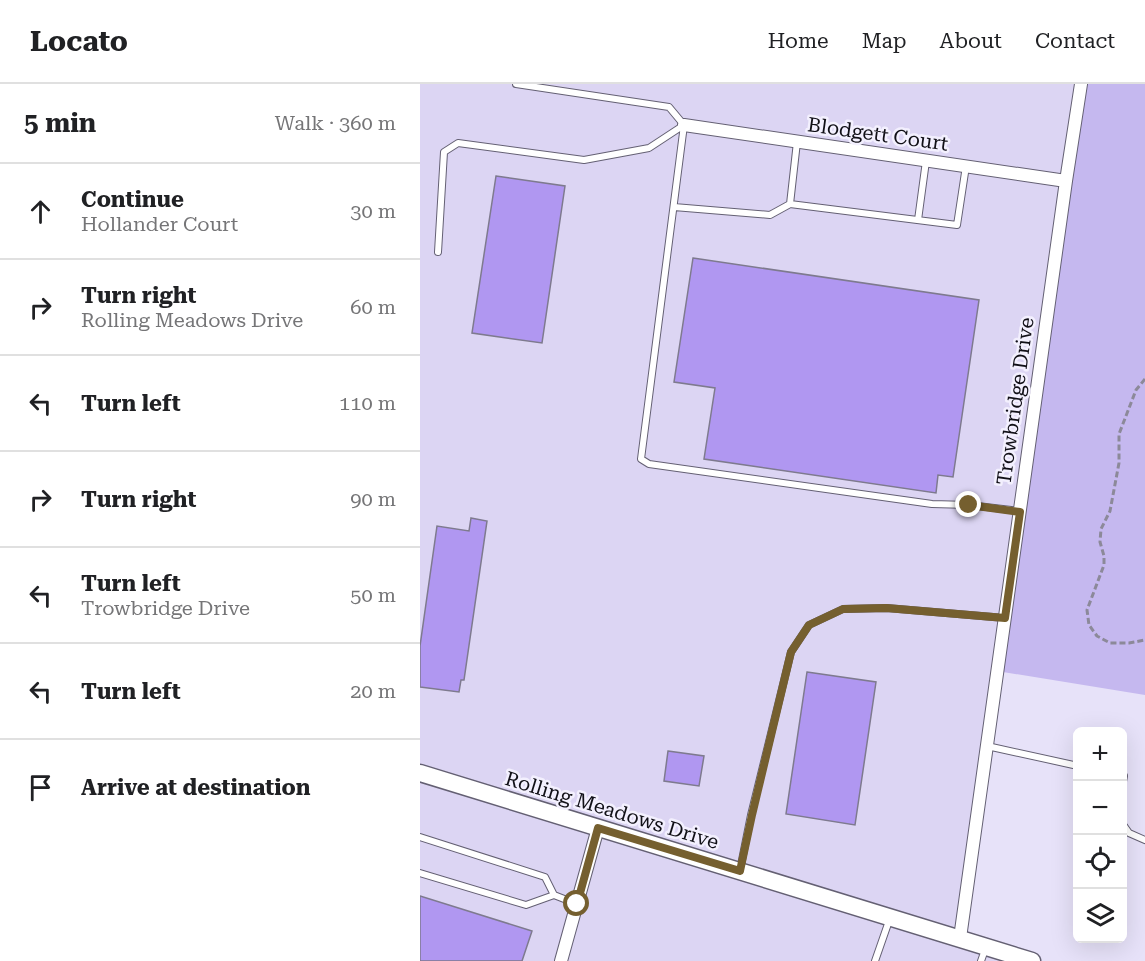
<!DOCTYPE html>
<meta charset="utf-8">
<style>
:root{--surface:#fff;--page:#f2f2f2;--text:#202124;--muted:#757577;--line:#e0e0e0}
body{margin:0;font-family:"Roboto Serif",serif;background:var(--page);color:var(--text)}
.controls{position:absolute;right:18px;bottom:18px;display:grid;overflow:hidden;border-radius:9px;box-shadow:0 6px 24px #0002}
.controls button{width:54px;height:54px;display:grid;place-items:center;padding:0;border:0;border-bottom:2px solid var(--line);background:var(--surface);color:var(--text);font:30px sans-serif}
.stop{position:absolute;width:18px;height:18px;margin:-14px;border:4px solid #755f2f;border-radius:50%;background:#fff}
.stop.end{background:#755f2f;border-color:#fff;box-shadow:0 2px 6px #0008}
.list{margin:0;padding:0;list-style:none}
h2{display:flex;justify-content:space-between;align-items:center;height:78px;margin:0;padding:0 24px;font-size:26px}
h2 small{font-size:20px;font-weight:400;color:var(--muted)}
.list li{display:grid;grid-template-columns:39px 1fr auto;gap:18px;align-items:center;box-sizing:border-box;height:96px;padding:0 24px;border-top:2px solid var(--line)}
.list b{display:block;font-size:22px;white-space:nowrap}
.list p{margin:0;font-size:20px;white-space:nowrap;color:var(--muted)}
.list em{font-size:20px;font-style:normal;color:var(--muted)}
.icon{flex:none;width:33px;height:33px;fill:none;stroke:currentColor;stroke-width:2;stroke-linecap:round;stroke-linejoin:round}
.map{position:relative;flex:none;width:725px;height:877px;overflow:hidden}
header{display:flex;align-items:center;gap:36px;box-sizing:border-box;height:84px;padding:0 30px;background:var(--surface);border-bottom:2px solid var(--line)}
header strong{font-size:28px}
nav{display:flex;gap:33px;margin-inline-start:auto;font-size:21px}
main{display:flex}
aside{flex:1;background:var(--surface)}
.map>svg:first-child{display:block}
.built{fill:#dcd5f3}
.green{fill:#c5b8ef}
.building{fill:#b097f1;stroke:#7e7a8e;stroke-width:1.5}
.lines{fill:none;stroke-linecap:round;stroke-linejoin:round}
.service-casing{stroke:#646073;stroke-width:8}
.minor-casing{stroke:#646073;stroke-width:14}
.secondary-casing{stroke:#646073;stroke-width:19}
.path{stroke:#8c8999;stroke-width:3;stroke-dasharray:6 3;stroke-linecap:butt}
.service{stroke:#fff;stroke-width:6}
.minor{stroke:#fff;stroke-width:12}
.secondary{stroke:#fff;stroke-width:16}
.route{stroke:#755f2f;stroke-width:8}
.labels{text-anchor:middle;dominant-baseline:central;stroke-width:5;stroke-linejoin:round;paint-order:stroke}
.street-label{font-size:20px;fill:#111017;stroke:#f3f0fe}
</style>
<header>
<strong>Locato</strong>
<nav><a>Home</a><a>Map</a><a>About</a><a>Contact</a></nav>
</header>
<main>
<aside>
<h2>5 min<small>Walk · 360 m</small></h2>
<ul class="list">
<li><svg class="icon" aria-label="ahead" viewBox="0 0 24 24"><path d="M12 20V5M6 11l6-6 6 6"/></svg><div><b>Continue</b><p>Hollander Court</p></div><em>30 m</em></li>
<li><svg class="icon" aria-label="right" viewBox="0 0 24 24"><path d="M7 20v-9h11M14 6l5 5-5 5"/></svg><div><b>Turn right</b><p>Rolling Meadows Drive</p></div><em>60 m</em></li>
<li><svg class="icon" aria-label="left" viewBox="0 0 24 24"><path d="M17 20v-9H6M10 6l-5 5 5 5"/></svg><div><b>Turn left</b></div><em>110 m</em></li>
<li><svg class="icon" aria-label="right" viewBox="0 0 24 24"><path d="M7 20v-9h11M14 6l5 5-5 5"/></svg><div><b>Turn right</b></div><em>90 m</em></li>
<li><svg class="icon" aria-label="left" viewBox="0 0 24 24"><path d="M17 20v-9H6M10 6l-5 5 5 5"/></svg><div><b>Turn left</b><p>Trowbridge Drive</p></div><em>50 m</em></li>
<li><svg class="icon" aria-label="left" viewBox="0 0 24 24"><path d="M17 20v-9H6M10 6l-5 5 5 5"/></svg><div><b>Turn left</b></div><em>20 m</em></li>
<li><svg class="icon" aria-label="arrive" viewBox="0 0 24 24"><path d="M6 21V4h12l-3 4 3 4H6"/></svg><div><b>Arrive at destination</b></div></li>
</ul>
</aside>
<div class="map">
<svg width="725" height="877" viewBox="0 0 725 877">
<rect width="100%" height="100%" fill="#e7e2f9"/>
<path class="built" d="M0,0H661L540,854L612,877H0Z"/>
<path class="green" d="M661,0H725V611L577,587Z"/>
<path class="building" d="M76,92L145,102L122,259L52,249Z
M273,174L559,216L533,393L518,391L516,409L284,375L295,304L254,298Z
M51,434L67,437L44,596H41L39,608L0,603V562L17,442L49,447Z
M387,588L456,598L435,741L366,730Z
M248,667L284,672L279,702L244,697Z
M0,812L112,847L102,877H0Z"/>
<g class="lines">
<g class="service-casing">
<path id="service" d="M96,0L249,23L264,41L221,375L229,380L512,420L549,421L600,427
M377,58L370,120L537,141L546,82
M254,123L350,131L370,120
M498,136L506,77
M18,168L24,68L38,59L164,76L229,64L264,41
M567,662L658,682
M702,692H704L702,703
M702,739L709,749L725,756
M0,753L125,793L134,811L157,820
M320,786L331,731L371,568L389,541L423,525L467,524L585,534
M0,789L106,821L134,811
M455,877L470,834
M561,877L566,863"/>
</g>
<g class="minor-casing">
<path id="minor" d="M264,41L646,97
M540,854L646,97L661,0
M141,877L178,744"/>
</g>
<g class="secondary-casing">
<path id="secondary" d="M0,689L612,877"/>
</g>
<path class="path" d="M725,295L716,306L699,350V379L690,427L681,445L680,458L684,472V481L667,526L669,541L677,552L690,559H709L725,556"/>
<use href="#service" class="service"/>
<use href="#minor" class="minor"/>
<use href="#secondary" class="secondary"/>
</g>
<g class="lines">
<path class="route" d="M157,820L178,744L320,787L332,731L371,568L389,541L423,525L466,524L585,534L600,428L549,421"/>
</g>
<g class="labels">
<g class="street-label">
<text transform="translate(458 50) rotate(8)">Blodgett Court</text>
<text transform="translate(595 317) rotate(-82)">Trowbridge Drive</text>
<text transform="translate(192 726) rotate(17)">Rolling Meadows Drive</text>
</g>
</g>
</svg>
<div class="controls">
<button>+</button>
<button>−</button>
<button><svg class="icon" aria-label="locate" viewBox="0 0 24 24"><circle cx="12" cy="12" r="6"/><path d="M12 2v4M12 18v4M2 12h4M18 12h4"/></svg></button>
<button><svg class="icon" aria-label="layers" viewBox="0 0 24 24"><path d="M12 4l9 5-9 5-9-5zM3 14l9 5 9-5"/></svg></button>
</div>
<div class="stop" style="left:157px;top:820px"></div>
<div class="stop end" style="left:549px;top:421px"></div>
</div>
</main>
